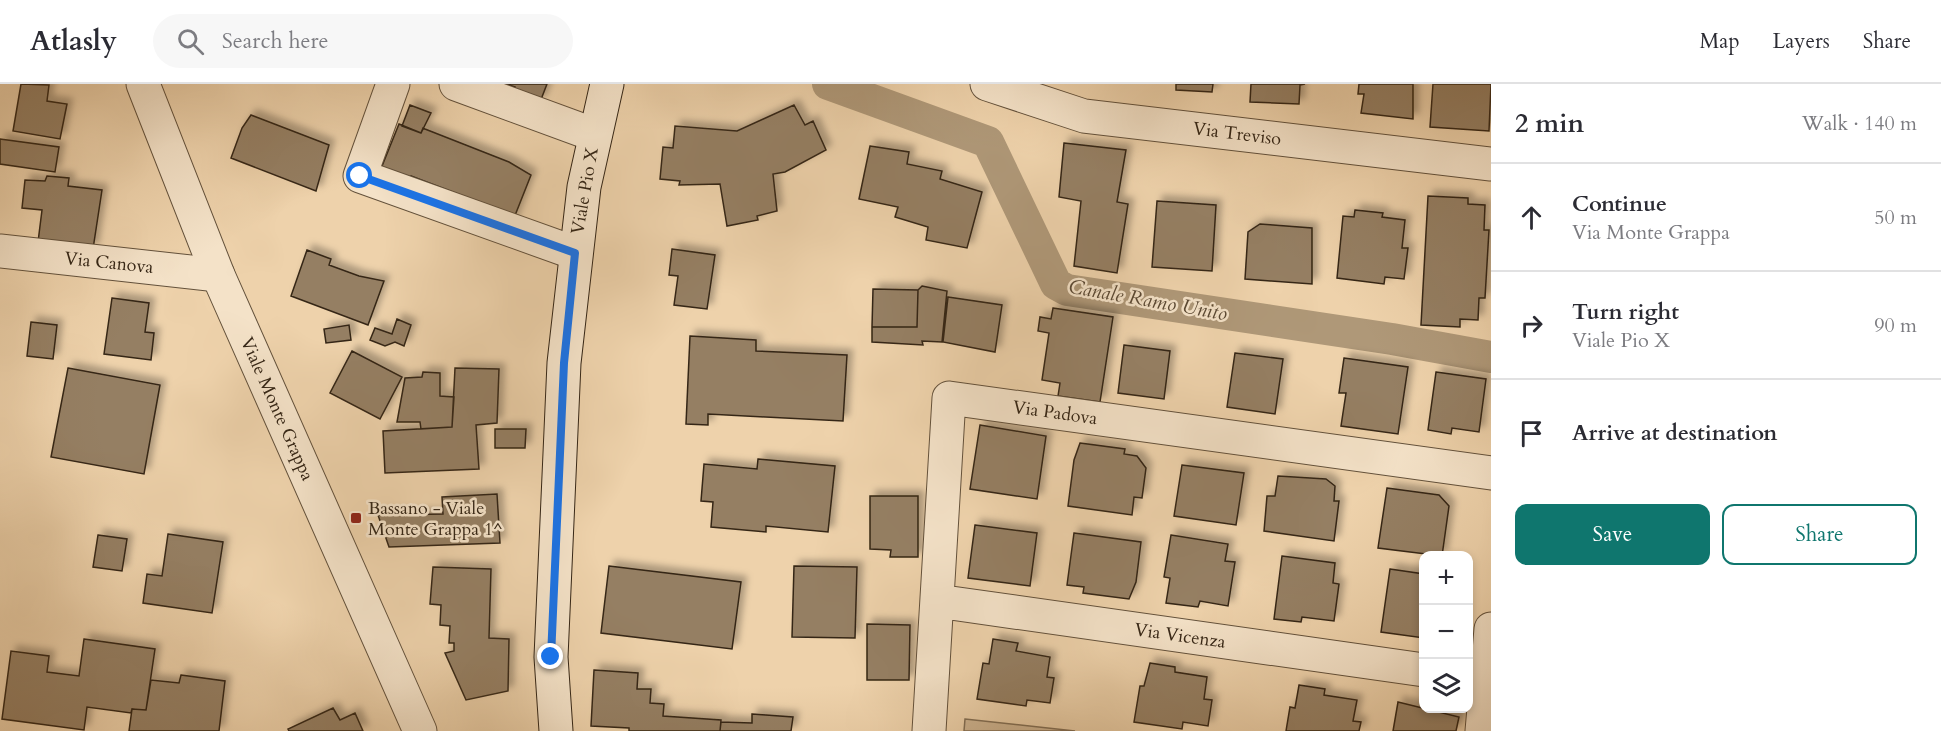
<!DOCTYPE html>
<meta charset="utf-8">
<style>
:root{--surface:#fff;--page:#f7f7f7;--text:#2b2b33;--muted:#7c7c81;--line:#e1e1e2;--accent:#0f766e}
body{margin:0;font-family:Cardo,serif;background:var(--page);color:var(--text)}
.controls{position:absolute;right:18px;bottom:18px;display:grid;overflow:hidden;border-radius:12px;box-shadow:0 3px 9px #0003}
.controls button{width:54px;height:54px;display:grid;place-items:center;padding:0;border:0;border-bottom:2px solid var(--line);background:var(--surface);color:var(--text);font:30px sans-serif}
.stop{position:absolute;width:18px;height:18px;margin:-14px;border:4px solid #1a73e8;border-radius:50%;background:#fff}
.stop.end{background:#1a73e8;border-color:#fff;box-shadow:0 2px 6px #0008}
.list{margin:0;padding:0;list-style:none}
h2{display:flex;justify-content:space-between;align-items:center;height:78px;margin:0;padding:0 24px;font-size:26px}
h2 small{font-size:20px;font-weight:400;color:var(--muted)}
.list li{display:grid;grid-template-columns:39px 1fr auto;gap:18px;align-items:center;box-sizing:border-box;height:108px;padding:0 24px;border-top:2px solid var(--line)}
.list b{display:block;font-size:22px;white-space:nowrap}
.list p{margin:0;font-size:20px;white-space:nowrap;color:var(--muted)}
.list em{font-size:20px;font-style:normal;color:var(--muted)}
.actions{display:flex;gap:12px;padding:18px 24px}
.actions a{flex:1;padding:14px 0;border:2px solid var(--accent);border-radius:12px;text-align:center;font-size:21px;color:var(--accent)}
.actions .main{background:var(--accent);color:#fff}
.icon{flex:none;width:33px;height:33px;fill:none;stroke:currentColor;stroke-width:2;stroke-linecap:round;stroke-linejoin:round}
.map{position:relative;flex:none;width:1491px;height:647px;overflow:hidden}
header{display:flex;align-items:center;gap:36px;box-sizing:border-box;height:84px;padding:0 30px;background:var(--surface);border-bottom:2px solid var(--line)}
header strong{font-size:28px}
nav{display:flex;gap:33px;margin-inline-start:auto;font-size:21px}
.search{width:420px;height:54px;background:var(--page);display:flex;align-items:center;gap:15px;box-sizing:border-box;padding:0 21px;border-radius:33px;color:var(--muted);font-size:22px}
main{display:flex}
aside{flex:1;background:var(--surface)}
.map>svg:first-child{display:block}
.green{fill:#cfb592;stroke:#826e54;stroke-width:1.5}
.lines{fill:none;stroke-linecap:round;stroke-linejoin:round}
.canal{stroke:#af9878;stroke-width:32}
.building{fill:#957f63;stroke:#352616;stroke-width:1.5;filter:url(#shadow)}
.minor-casing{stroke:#63513b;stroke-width:35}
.tertiary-casing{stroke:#63513b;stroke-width:35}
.secondary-casing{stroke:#352616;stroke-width:35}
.minor{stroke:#f4e2c8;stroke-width:33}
.tertiary{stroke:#f4e2c8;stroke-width:33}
.secondary{stroke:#f4e2c8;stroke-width:33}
.route{stroke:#1a73e8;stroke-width:8}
.poi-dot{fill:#8f2418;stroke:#f4e2c8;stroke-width:2}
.labels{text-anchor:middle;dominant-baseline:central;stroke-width:5;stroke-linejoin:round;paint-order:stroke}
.street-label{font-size:18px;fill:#352616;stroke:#f4e2c8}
.poi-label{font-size:18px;fill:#352616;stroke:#f4e2c8;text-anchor:start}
.water-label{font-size:20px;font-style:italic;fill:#5a4833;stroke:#f4e2c8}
</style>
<header>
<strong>Atlasly</strong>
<div class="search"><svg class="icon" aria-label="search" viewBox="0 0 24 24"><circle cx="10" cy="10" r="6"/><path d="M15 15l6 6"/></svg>Search here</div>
<nav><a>Map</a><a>Layers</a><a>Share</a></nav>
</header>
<main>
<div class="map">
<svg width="1491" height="647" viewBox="0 0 1491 647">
<defs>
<filter id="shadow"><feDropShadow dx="5.5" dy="-5.5" stdDeviation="3" flood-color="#0004"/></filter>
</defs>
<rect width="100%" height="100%" fill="#eed2ab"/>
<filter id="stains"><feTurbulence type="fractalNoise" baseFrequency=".00333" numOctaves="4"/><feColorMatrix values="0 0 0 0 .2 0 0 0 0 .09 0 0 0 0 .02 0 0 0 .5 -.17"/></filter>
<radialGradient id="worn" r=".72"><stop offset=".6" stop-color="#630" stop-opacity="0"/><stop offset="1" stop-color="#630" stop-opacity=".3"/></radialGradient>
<path class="green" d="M965,635L1075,647H964Z"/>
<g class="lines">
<path class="canal" d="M828,0L988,58L1056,200L1067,206L1392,255L1491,273"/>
</g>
<path class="building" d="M21,0L49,1L47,17L67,20L60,55L13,47Z
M506,0H547L540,18L513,8L515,3Z
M1176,0H1213L1212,8L1176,6Z
M1251,0H1305L1300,1L1299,20L1250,18Z
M1359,0H1413V35L1361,29L1364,10H1358Z
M1433,0H1491L1489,47L1430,43Z
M410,21L431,29L421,49L402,42Z
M794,21L805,41L813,37L826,66L785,88L773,90L777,127L757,132L758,136L727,142L720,100L679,101L680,97L660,95L663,63L673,64L675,42L737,47Z
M251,31L329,61L316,107L231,74L242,44Z
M399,40L421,49L423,44L425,45L509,78L531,91L512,139L486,121L411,92L408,98L380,87Z
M0,55L59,63L55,88L0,80Z
M1064,59L1126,66L1117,118L1128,120L1117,189L1074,182L1081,117L1059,113Z
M870,62L909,68L907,80L942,87L940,95L982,108L967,164L926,156L928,143L895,133L898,123L859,115Z
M47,92L69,94L68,102L102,106L93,165L38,158L42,126L22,124L25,96L45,97Z
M1428,112L1468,114V120L1485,121L1484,146H1489L1485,214H1479L1478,236L1460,235V243L1421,241Z
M1157,117L1216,121L1212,187L1152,183Z
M1355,126L1383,129L1382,133L1405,136L1402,164H1408L1404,195L1385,193L1384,200L1337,194L1343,132L1354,133Z
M1260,140L1312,144V200L1245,195L1248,148Z
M672,165L715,171L707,225L674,221L678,192L669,191Z
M307,166L331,175L329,181L359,192L384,197L368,241L291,212Z
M922,202L947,207L942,258L922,257L923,261L872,258V243H917L918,206Z
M873,205L918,206L917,243H872Z
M948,213L1002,221L995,268L943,258Z
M112,214L149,219L145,248L154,249L151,276L104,270Z
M1053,224L1113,233L1100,318L1058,312L1060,299L1042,296L1049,249L1038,247L1040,233L1051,235Z
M397,235L411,241L404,262L395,258L385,262L370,256L375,244L392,250Z
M31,238L57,241L53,275L27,272Z
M349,241L351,256L326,259L324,245Z
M690,252L756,256V267L847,271L843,337L708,330V341L686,340Z
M1124,261L1170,267L1164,315L1118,309Z
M352,267L402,293L380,335L330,309Z
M1235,269L1283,275L1275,330L1227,323Z
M1344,274L1408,283L1398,350L1341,342L1346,309H1339Z
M68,284L160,301L144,390L51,373Z
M455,284L499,285L497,339L476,341L479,385L385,389L383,347L452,343Z
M423,288L440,289V312L454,313L452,343L421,345L420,338H397L405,294L422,293Z
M1436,288L1486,295L1479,348L1452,344L1451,350L1428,346Z
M980,341L1046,352L1037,415L970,405Z
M495,345H526L525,364H495Z
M1080,359L1125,365L1124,370L1137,372L1146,384L1142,414L1134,413L1132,431L1068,422L1074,376Z
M758,375L835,382L828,448L766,442V448L711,443L713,418L701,417L704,380L757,385Z
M1182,381L1244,389L1236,441L1174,432Z
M1278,392L1326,395L1335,402L1334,417H1339L1334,457L1264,447L1267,412H1275Z
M1387,404L1439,411L1449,422L1442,472L1378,464Z
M497,410L500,459L389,463L378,431L443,430L442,413Z
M870,412H918V473H890L891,466L870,465Z
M975,441L1037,449L1030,502L968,494Z
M1074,449L1141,458L1136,498L1129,515L1083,509L1084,503L1067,501Z
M168,450L223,458L212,529L143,519L147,490L162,492Z
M98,451L127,455L122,487L93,483Z
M1171,451L1228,460L1225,477L1235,478L1228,522L1200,517L1198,523L1166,519L1170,494L1164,493Z
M1282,472L1335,479L1333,499L1339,500L1334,537L1302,533L1301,538L1274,535Z
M609,482L741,498L732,565L601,549Z
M794,482L857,483L855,554L792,553Z
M433,483L491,485L489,554L509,555L508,607L466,616L445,569L454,567V559H449L450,542L440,541L441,521L430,520Z
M1390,485L1424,490V554L1381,548Z
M867,540L910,541L909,596H867Z
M84,555L155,565L146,626L132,625L131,629L87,623L84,646L2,635L11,567L49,572L47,588L79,592Z
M993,555L1018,559L1016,567L1050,573L1047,593L1054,594L1050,619L1027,616L1026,622L977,615L983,579L989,580Z
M1150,579L1175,583V588L1207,593L1204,615L1212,616L1208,642L1183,638L1182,645L1134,638L1140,602H1144Z
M594,586L638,589L637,605H651L650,619L664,620L663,632L721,636L720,647H629V644L591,642Z
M181,591L225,597L219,647H129L132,625L146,626L151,596L179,599Z
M1299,601L1325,605L1324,611L1357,616L1353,637L1361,638L1359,647H1286L1290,623L1295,624Z
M1398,618L1459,633L1456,647H1393Z
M333,624L340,636L355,629L363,647H289L288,645Z
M752,630L793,633L791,647H720L721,638L752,639Z"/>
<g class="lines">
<g class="minor-casing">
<path id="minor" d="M393,0L360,92L575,169
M456,0L595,51
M987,0L1084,32L1491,80
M0,167L218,191
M937,517L1424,586
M929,647L949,314L1491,389
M1482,647L1491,545"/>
</g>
<g class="tertiary-casing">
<path id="tertiary" d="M143,0L218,191L420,647"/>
</g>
<g class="secondary-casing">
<path id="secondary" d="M556,647L551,573L564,279L584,103L607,0"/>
</g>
<use href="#minor" class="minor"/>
<use href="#tertiary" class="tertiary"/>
<use href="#secondary" class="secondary"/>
</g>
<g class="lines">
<path class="route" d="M360,92L575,169L564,279L551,573"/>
</g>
<rect class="poi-dot" x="350" y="428" width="12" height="12" rx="3"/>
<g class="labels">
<g class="street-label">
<text transform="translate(1237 50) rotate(7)">Via Treviso</text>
<text transform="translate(585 107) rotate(-80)">Viale Pio X</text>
<text transform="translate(109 179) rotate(6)">Via Canova</text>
<text transform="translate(277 325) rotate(66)">Viale Monte Grappa</text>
<text transform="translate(1055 329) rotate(8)">Via Padova</text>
<text transform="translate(1180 552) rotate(8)">Via Vicenza</text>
</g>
<g class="poi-label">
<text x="368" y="424">Bassano - Viale<tspan x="368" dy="21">Monte Grappa 1^</tspan></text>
</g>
<g class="water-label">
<text transform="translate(1148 216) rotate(10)">Canale Ramo Unito</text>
</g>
</g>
<rect width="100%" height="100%" filter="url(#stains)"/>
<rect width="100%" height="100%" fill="url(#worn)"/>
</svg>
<div class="controls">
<button>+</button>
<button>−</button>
<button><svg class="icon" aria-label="layers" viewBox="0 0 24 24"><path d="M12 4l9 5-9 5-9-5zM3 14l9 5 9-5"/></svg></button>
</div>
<div class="stop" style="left:360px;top:92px"></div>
<div class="stop end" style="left:551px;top:573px"></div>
</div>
<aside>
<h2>2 min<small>Walk · 140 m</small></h2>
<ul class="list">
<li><svg class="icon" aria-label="ahead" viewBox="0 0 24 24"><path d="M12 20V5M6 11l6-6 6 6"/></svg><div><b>Continue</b><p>Via Monte Grappa</p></div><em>50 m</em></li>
<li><svg class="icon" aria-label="right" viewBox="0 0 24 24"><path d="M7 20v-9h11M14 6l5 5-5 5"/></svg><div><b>Turn right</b><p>Viale Pio X</p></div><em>90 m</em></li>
<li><svg class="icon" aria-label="arrive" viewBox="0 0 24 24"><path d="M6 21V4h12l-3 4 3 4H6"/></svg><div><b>Arrive at destination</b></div></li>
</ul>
<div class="actions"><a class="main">Save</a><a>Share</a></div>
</aside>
</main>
